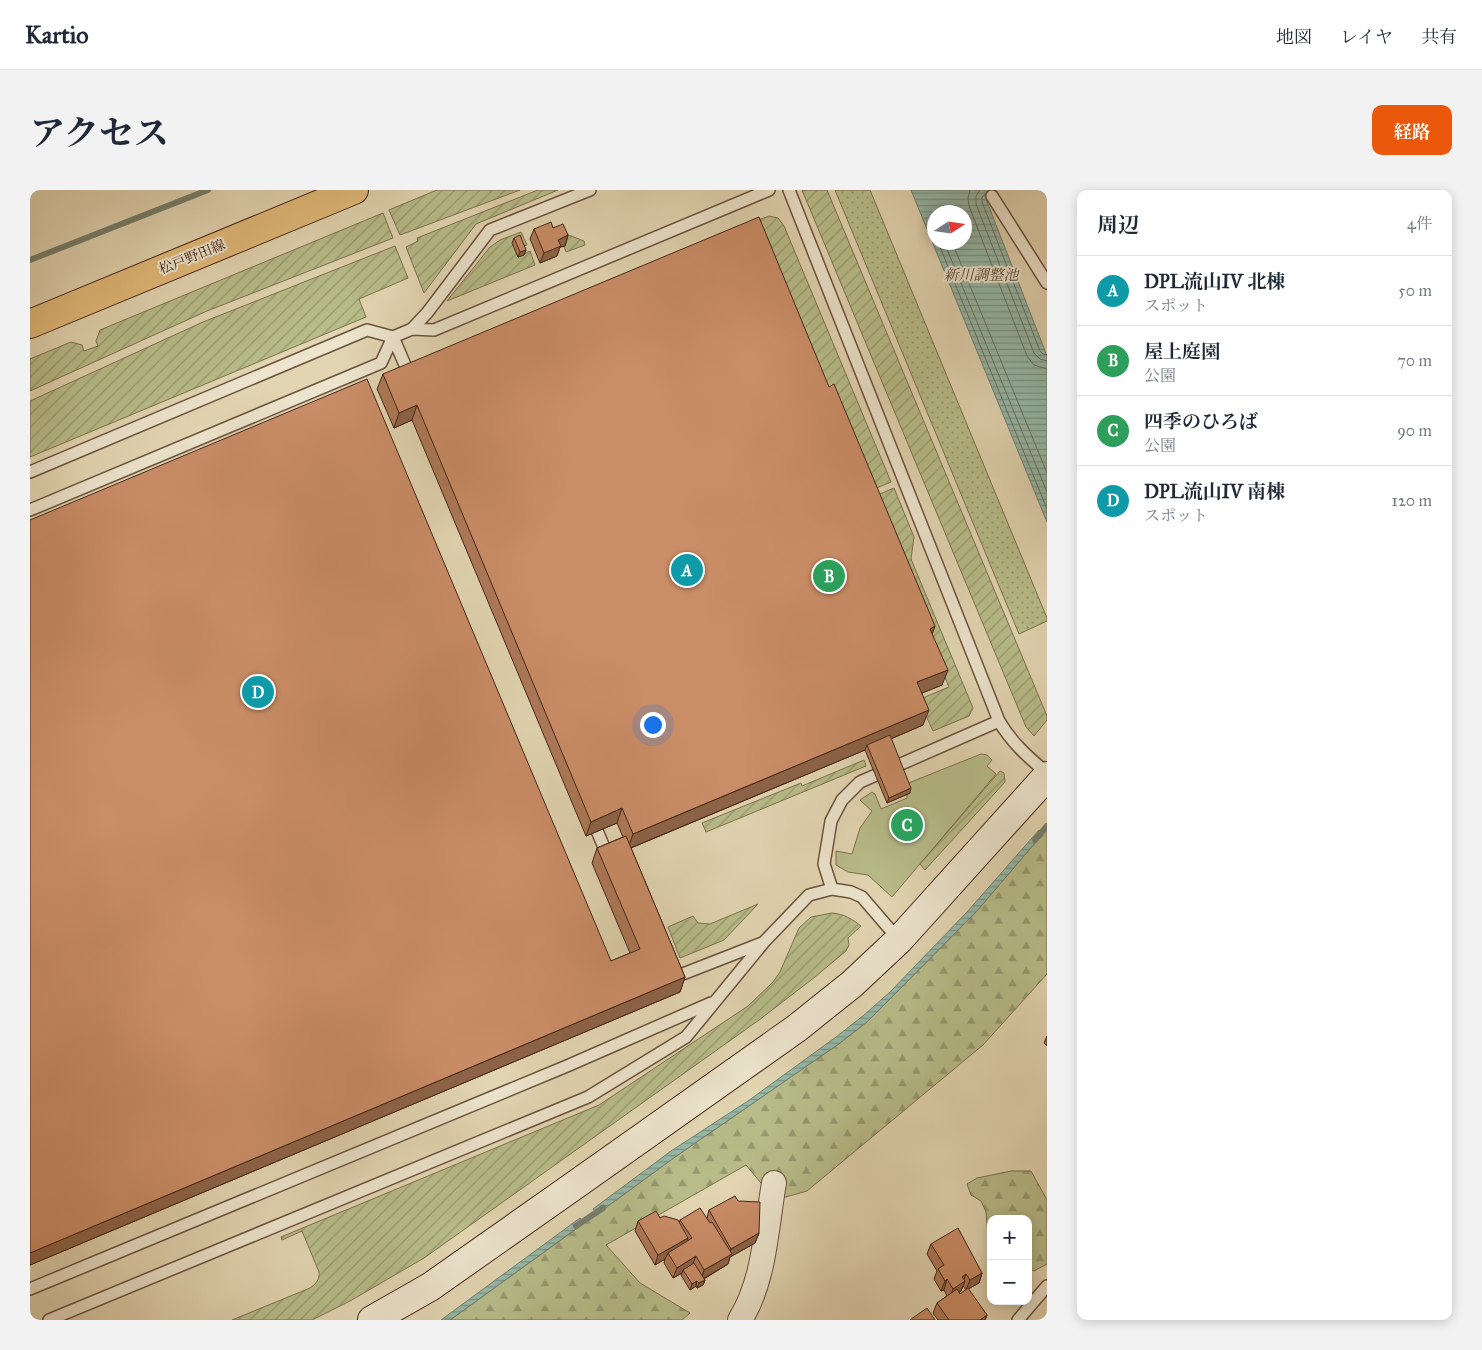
<!DOCTYPE html>
<html lang="ja">
<meta charset="utf-8">
<style>
:root{--surface:#fff;--page:#f2f2f3;--text:#1f2937;--muted:#747a83;--line:#e0e1e3;--accent:#ea580c}
body{margin:0;font-family:"IM FELL Great Primer","Noto Serif JP",serif;background:var(--page);color:var(--text)}
.controls{position:absolute;right:15px;bottom:15px;display:grid;overflow:hidden;border-radius:10px;box-shadow:0 2px 12px #0003}
.controls button{width:45px;height:45px;display:grid;place-items:center;padding:0;border:0;border-bottom:1px solid var(--line);background:var(--surface);color:var(--text);font:25px sans-serif}
.compass{position:absolute;left:897px;top:15px;width:45px;height:45px;border-radius:50%;background:var(--surface);box-shadow:0 2px 12px #0003;rotate:78deg}
.you{position:absolute;left:622px;top:534px;width:18px;height:18px;margin:-12px;border:4px solid #fff;border-radius:50%;background:#1a73e8;box-shadow:0 0 0 8px #1a73e833}
.badge{display:grid;place-items:center;width:32px;height:32px;border-radius:50%;background:var(--accent);color:#fff;font-size:16px;font-weight:700}
.pin{position:absolute;translate:-50% -50%;border:2px solid #fff;box-shadow:0 1px 5px #0006}
.list{margin:0;padding:0;list-style:none}
h2{display:flex;justify-content:space-between;align-items:center;height:65px;margin:0;padding:0 20px;font-size:21px}
h2 small{font-size:16px;font-weight:400;color:var(--muted)}
.list li{display:grid;grid-template-columns:32px 1fr auto;gap:15px;align-items:center;box-sizing:border-box;height:70px;padding:0 20px;border-top:1px solid var(--line)}
.list b{display:block;font-size:19px;white-space:nowrap}
.list p{margin:0;font-size:16px;white-space:nowrap;color:var(--muted)}
.list em{font-size:16px;font-style:normal;color:var(--muted)}
.map{position:relative;flex:none;width:1017px;height:1130px;overflow:hidden;border-radius:10px}
header{display:flex;align-items:center;gap:30px;box-sizing:border-box;height:70px;padding:0 25px;background:var(--surface);border-bottom:1px solid var(--line)}
header strong{font-size:24px}
nav{display:flex;gap:28px;margin-inline-start:auto;font-size:18px}
.intro{display:flex;align-items:center;justify-content:space-between;box-sizing:border-box;height:120px;padding:0 30px}
h1{margin:0;font-size:35px}
.button{padding:12px 22px;border-radius:10px;background:var(--accent);color:#fff;font-size:18px;font-weight:700}
main{display:flex;gap:30px;padding:0 30px}
aside{flex:1;background:var(--surface);border-radius:10px;box-shadow:0 2px 12px #0003}
.map>svg:first-child{display:block}
.grass{fill:url(#grass-dots);stroke:#7e704f}
.forest{fill:url(#forest-firs);stroke:#7e704f}
.park{fill:#b7bc89;stroke:#7e704f}
.garden{fill:url(#garden-furrows);stroke:#7e704f}
.water{fill:url(#water-rules);stroke:#757e6e;fill-rule:evenodd}
.lines{fill:none;stroke-linecap:round;stroke-linejoin:round}
.shore{stroke:#6c6f60;stroke-width:1}
.stream{stroke:#757e6e;stroke-width:6}
.lane-casing{stroke:#6c513c;stroke-width:14}
.street-casing{stroke:#6c513c;stroke-width:26}
.secondary-casing{stroke:#442515;stroke-width:30}
.primary-casing{stroke:#442515;stroke-width:30}
.lane{stroke:#ece4cd;stroke-width:11}
.street{stroke:#ece4cd;stroke-width:24}
.secondary{stroke:#ece4cd;stroke-width:28}
.primary{stroke:#e1ba79;stroke-width:28}
.wall{fill:#ae7959;stroke:#442515;fill-rule:evenodd}
.shaded-wall{fill:#8d6348;stroke:#442515}
.building{fill:#ca8d67;stroke:#442515}
.labels{text-anchor:middle;dominant-baseline:central;stroke-width:4;stroke-linejoin:round;paint-order:stroke}
.street-label{font-size:14px;fill:#442515;stroke:#ece4cd}
.water-label{font-size:15px;font-style:italic;fill:#584a3a;stroke:#ece4cd}
</style>
<header>
<strong>Kartio</strong>
<nav><a>地図</a><a>レイヤ</a><a>共有</a></nav>
</header>
<div class="intro"><h1>アクセス</h1><a class="button">経路</a></div>
<main>
<div class="map">
<svg width="1017" height="1130" viewBox="0 0 1017 1130">
<defs>
<pattern id="grass-dots" width="8" height="8" patternUnits="userSpaceOnUse" patternTransform="scale(1.25)"><rect width="8" height="8" fill="#b7bc89"/><path d="M2 2h.1M6 6h.1" fill="none" stroke="#96996f" stroke-width="1.8" stroke-linecap="round"/></pattern>
<pattern id="forest-firs" width="22" height="20" patternUnits="userSpaceOnUse" patternTransform="scale(1.25)"><rect width="22" height="20" fill="#b7bc89"/><path d="M5 1l3.5 6h-7zM16 11l3.5 6h-7z" fill="#96996f"/></pattern>
<pattern id="garden-furrows" width="10" height="10" patternUnits="userSpaceOnUse" patternTransform="scale(1.25)"><rect width="10" height="10" fill="#b7bc89"/><path d="M-1 1l2-2M0 10L10 0M9 11l2-2" fill="none" stroke="#96996f"/></pattern>
<pattern id="water-rules" width="6" height="5" patternUnits="userSpaceOnUse" patternTransform="scale(1.25)"><rect width="6" height="5" fill="#95b9aa"/><path d="M0 2.5h6" fill="none" stroke="#7b9689"/></pattern>
</defs>
<rect width="100%" height="100%" fill="#e2d5b2"/>
<filter id="stains"><feTurbulence type="fractalNoise" baseFrequency=".004" numOctaves="4"/><feColorMatrix values="0 0 0 0 .2 0 0 0 0 .09 0 0 0 0 .02 0 0 0 .5 -.17"/></filter>
<radialGradient id="worn" r=".72"><stop offset=".6" stop-color="#630" stop-opacity="0"/><stop offset="1" stop-color="#630" stop-opacity=".3"/></radialGradient>
<path class="grass" d="M805,0H840L1017,428V431L989,444Z"/>
<path class="forest" d="M1017,639V784L953,855L777,1001L745,1010L716,975L576,1055L610,1093L660,1123L652,1130H420L567,1024L645,967L810,853L838,831L946,722Z
M981,981H1001L1017,1010V1074L1004,1081L998,1078V1029H961V1049L958,1045L956,1022L951,1011L941,1005L937,994L947,988Z"/>
<path class="park" d="M951,564L957,565L962,570L957,576L966,584L862,707L838,685L818,682L806,675V661L822,664L830,638L842,621L830,610L842,602L845,604L851,619L877,608L876,594Z"/>
<path class="garden" d="M407,0H490L370,45L359,20Z
M508,0H528L446,34L394,103L376,57L388,51L387,48Z
M772,0H797L1017,526V530L1004,546L996,537Z
M353,23L363,48L177,121L0,201V169L41,152L52,155L54,161L68,156L66,151L70,140Z
M739,26L748,28L754,36L861,292L837,302L723,32Z
M528,41L554,51L555,55L536,62Z
M491,42L497,55L491,57L488,67L500,61L505,75L417,111L460,57L470,50Z
M365,56L378,88L329,109L336,127L0,267V211L173,132Z
M864,298L884,347L881,369L943,518L939,526L903,541L892,517L895,507L919,497L840,308Z
M834,570L836,576L676,642L672,633L771,593L772,596Z
M970,581L974,583L975,592L895,680L890,674Z
M728,714L694,750L650,768L638,737L663,726L668,733L680,734Z
M802,723C814,724 822,729 831,736L818,748L819,755L816,761L785,787L729,830L394,1068L320,1111L282,1130H202L280,1098C286,1094 290,1089 289,1082L272,1041L252,1050L251,1047L569,915L718,816L743,792L750,782L769,738L781,727Z"/>
<path class="water" d="M881,0H966L968,4L956,9L1017,166V332ZM904,22H934V52H904Z
M1009,640L1011,646L946,722L838,831L810,853L645,967L567,1024L563,1019L641,961L718,911L806,847L834,825L860,802L937,722Z
M550,1028L554,1033L420,1130H411Z"/>
<g class="lines">
<path class="shore" d="M940,0L938,8L939,16L997,166L1004,175L1017,179
M950,0L946,6V14L1004,163L1010,169L1017,171
M956,4L952,7V12L1010,161L1013,164L1017,165
M908,52L1017,319
M914,52L1017,302
M922,52L1017,283"/>
<path class="stream" d="M0,70L178,0
M1005,650L1017,636
M546,1036L573,1018"/>
<g class="lane-casing">
<path id="lane" d="M759,0L969,531C981,552 999,568 1017,583
M962,6L1017,93
M382,139L397,123L460,40L560,0
M363,147L381,189
M0,282L337,140L363,147L382,139L404,140L739,0
M0,320L351,173L363,147
M562,629L579,669
M802,699L794,674L801,631L812,610L830,592L969,531
M640,789L732,753
M0,1099L537,876L681,813
M19,1130L558,907L656,847L734,752L779,705L802,699L821,702L832,707L869,750
M988,1130L1017,1096"/>
</g>
<g class="street-casing">
<path id="street" d="M710,1130C735,1090 736,1038 744,993"/>
</g>
<g class="secondary-casing">
<path id="secondary" d="M342,1130L400,1097L538,1000L767,838L822,794L869,750L1017,586"/>
</g>
<g class="primary-casing">
<path id="primary" d="M0,134L324,0"/>
</g>
<use href="#lane" class="lane"/>
<use href="#street" class="street"/>
<use href="#secondary" class="secondary"/>
<use href="#primary" class="primary"/>
</g>
<path class="wall" d="M523,38L538,45L535,56L530,57L527,66L510,73L500,49L504,39Z
M484,48L496,60L494,65L488,67L482,53Z
M353,184L902,443L912,495L892,503L893,535L861,549L880,603L857,613L835,560L601,658L655,787L650,802L0,1075V330L581,771L600,763L562,673L567,658L593,647L587,633L556,646L382,230L364,238L347,199Z
M1017,846V856L1014,853Z
M679,1020L729,1043L725,1053L700,1067L698,1074L674,1089L675,1090L673,1095L667,1098L666,1096L660,1100L651,1085L652,1083L643,1088L634,1073L635,1069L625,1075L605,1041L608,1031L630,1028L649,1033L650,1030L677,1028Z
M901,1054L952,1083L949,1093L938,1099L957,1125L955,1130H908L903,1123L907,1113L917,1106L914,1100L911,1101L904,1089L907,1081L897,1064ZM933,1096L936,1100L930,1104L929,1103L931,1101Z"/>
<path class="shaded-wall" d="M538,45L535,56L530,57L527,66L510,73L514,63L528,50Z
M496,60L494,65L488,67L490,62Z
M387,215L382,230L364,238L369,223Z
M905,436L900,451V439Z
M918,480L912,495L882,507L887,492Z
M899,520L893,535L839,558L837,555L835,560L598,659L603,644Z
M881,598L880,603L857,613L859,608Z
M592,618L587,633L556,646L561,632Z
M655,787L650,802L0,1075V1063Z
M729,1043L725,1053L700,1067L698,1074L671,1090L674,1080L698,1066L701,1059Z
M658,1048L655,1058L638,1063L635,1069L625,1075L628,1065Z
M666,1066L662,1076L653,1080L652,1083L643,1088L647,1078Z
M952,1083L949,1093L936,1100L940,1090Z
M936,1084L933,1092L935,1091L931,1101L919,1109L923,1099L932,1087Z
M917,1089L914,1100L911,1101L915,1091Z
M675,1090L673,1095L667,1098L669,1093Z
M667,1091L666,1096L660,1100L662,1094Z
M957,1125L955,1130H950Z"/>
<path class="building" d="M729,27L799,197L804,194L905,436L900,439L918,480L887,492L899,520L603,644L592,618L561,632L387,215L369,223L353,184Z
M521,32L523,38L533,34L538,45L528,50L531,56L514,63L504,39Z
M490,45L496,60L490,62L484,48Z
M337,189L581,771L610,759L567,658L596,646L655,787L0,1063V330Z
M860,545L881,598L859,608L837,555Z
M705,1006L708,1011L730,1012L729,1043L701,1059L679,1020Z
M670,1018L680,1033L682,1032L702,1064L674,1080L666,1066L647,1078L638,1063L662,1048L650,1030Z
M626,1021L630,1028L634,1026L648,1030L658,1048L628,1065L608,1031Z
M928,1038L952,1083L940,1090L936,1084L932,1087L935,1091L923,1099L917,1089L915,1091L908,1079L914,1075L901,1054Z
M664,1073L675,1090L669,1093L667,1091L662,1094L653,1080Z
M938,1098L957,1125L950,1130H919L907,1113L927,1099L930,1104Z
M897,1118L905,1130H880Z"/>
<g class="labels">
<g class="street-label">
<text transform="translate(162 67) rotate(-22)">松戸野田線</text>
</g>
<g class="water-label">
<text x="951" y="85">新川調整池</text>
</g>
</g>
<rect width="100%" height="100%" filter="url(#stains)"/>
<rect width="100%" height="100%" fill="url(#worn)"/>
</svg>
<div class="controls">
<button>+</button>
<button>−</button>
</div>
<svg class="compass" viewBox="-18 -18 36 36"><path d="M0-13l5 13h-10z" fill="#e53935"/><path d="M0 13l5-13h-10z" fill="#747a83"/></svg>
<div class="you"></div>
<div class="pin badge" style="left:657px;top:380px;background:#0f9aa8">A</div>
<div class="pin badge" style="left:799px;top:386px;background:#2e9e5b">B</div>
<div class="pin badge" style="left:877px;top:635px;background:#2e9e5b">C</div>
<div class="pin badge" style="left:228px;top:502px;background:#0f9aa8">D</div>
</div>
<aside>
<h2>周辺<small>4件</small></h2>
<ul class="list">
<li><span class="badge" style="background:#0f9aa8">A</span><div><b>DPL流山IV 北棟</b><p>スポット</p></div><em>50 m</em></li>
<li><span class="badge" style="background:#2e9e5b">B</span><div><b>屋上庭園</b><p>公園</p></div><em>70 m</em></li>
<li><span class="badge" style="background:#2e9e5b">C</span><div><b>四季のひろば</b><p>公園</p></div><em>90 m</em></li>
<li><span class="badge" style="background:#0f9aa8">D</span><div><b>DPL流山IV 南棟</b><p>スポット</p></div><em>120 m</em></li>
</ul>
</aside>
</main>
